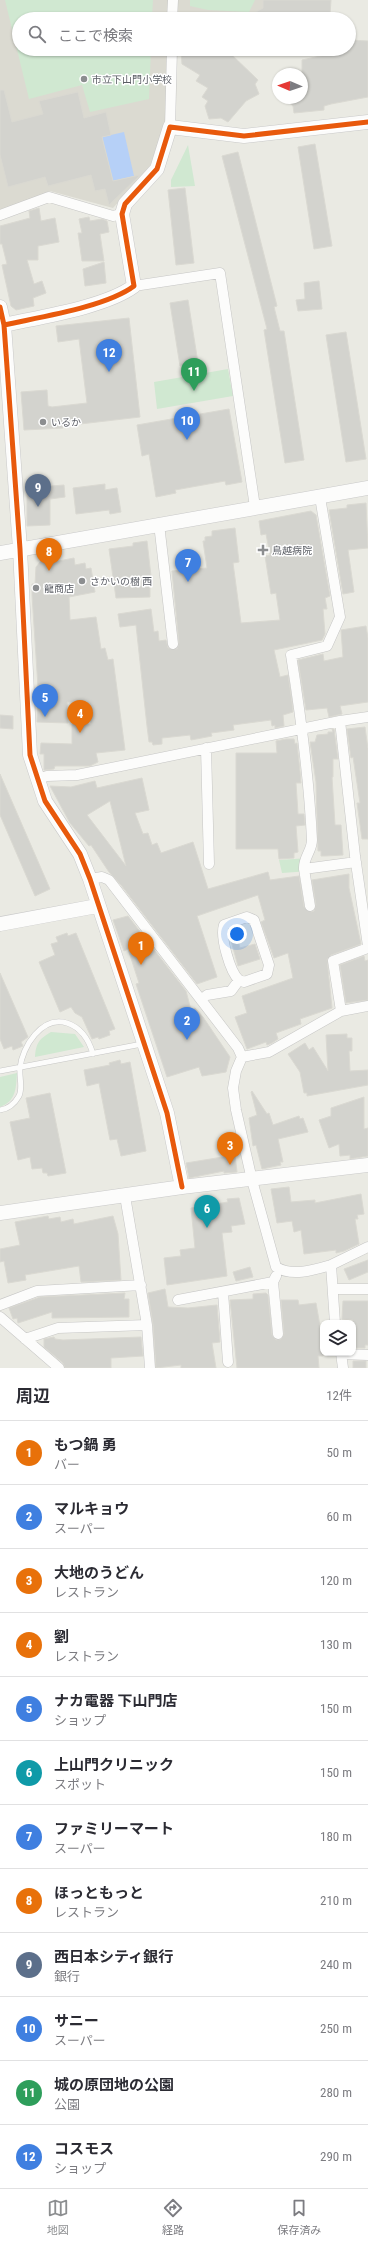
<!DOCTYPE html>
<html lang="ja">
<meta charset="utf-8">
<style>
:root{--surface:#fff;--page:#f7f7f7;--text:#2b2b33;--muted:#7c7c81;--line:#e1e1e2;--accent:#8c8e90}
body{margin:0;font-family:"Roboto Condensed","Noto Sans JP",sans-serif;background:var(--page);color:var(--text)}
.controls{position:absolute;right:12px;bottom:12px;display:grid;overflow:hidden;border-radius:8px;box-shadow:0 1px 3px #0004}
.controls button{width:36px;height:36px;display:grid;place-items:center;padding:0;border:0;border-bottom:1px solid var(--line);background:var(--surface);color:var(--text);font:20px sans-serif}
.compass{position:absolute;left:272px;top:68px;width:36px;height:36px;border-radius:50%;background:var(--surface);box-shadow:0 1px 3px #0004;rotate:272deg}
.you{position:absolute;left:237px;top:934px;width:14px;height:14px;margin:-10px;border:3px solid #fff;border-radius:50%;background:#1a73e8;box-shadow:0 0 0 6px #1a73e833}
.badge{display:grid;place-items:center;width:26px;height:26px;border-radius:50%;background:var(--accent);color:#fff;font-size:13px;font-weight:700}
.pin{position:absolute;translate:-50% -33px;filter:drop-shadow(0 1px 2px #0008)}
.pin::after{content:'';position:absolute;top:21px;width:14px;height:12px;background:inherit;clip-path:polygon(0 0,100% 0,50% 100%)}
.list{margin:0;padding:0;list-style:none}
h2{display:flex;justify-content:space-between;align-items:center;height:52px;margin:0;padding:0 16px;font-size:17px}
h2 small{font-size:13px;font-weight:400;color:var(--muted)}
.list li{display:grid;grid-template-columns:26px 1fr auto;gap:12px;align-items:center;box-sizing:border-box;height:64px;padding:0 16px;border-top:1px solid var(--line)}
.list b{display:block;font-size:15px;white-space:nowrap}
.list p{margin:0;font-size:13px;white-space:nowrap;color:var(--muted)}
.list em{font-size:13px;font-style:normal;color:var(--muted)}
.icon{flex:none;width:22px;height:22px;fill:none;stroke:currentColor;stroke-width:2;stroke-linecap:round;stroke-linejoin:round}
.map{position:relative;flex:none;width:368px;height:1368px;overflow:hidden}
.search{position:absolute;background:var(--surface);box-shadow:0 1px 3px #0004;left:12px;right:12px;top:12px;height:44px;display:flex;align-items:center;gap:10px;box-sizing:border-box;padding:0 14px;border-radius:22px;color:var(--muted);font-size:15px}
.sheet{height:820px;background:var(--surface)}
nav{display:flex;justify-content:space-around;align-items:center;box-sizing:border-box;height:56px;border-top:1px solid var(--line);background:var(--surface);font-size:11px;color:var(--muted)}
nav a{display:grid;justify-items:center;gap:2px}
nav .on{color:var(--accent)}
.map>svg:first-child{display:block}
.education{fill:#dbdad1}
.green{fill:#d0e8d1}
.water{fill:#b6d0f7}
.building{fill:#d3d3ce;stroke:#dad9d2;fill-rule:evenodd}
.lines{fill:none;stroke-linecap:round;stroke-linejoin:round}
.lane-casing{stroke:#c6c6c5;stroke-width:6}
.street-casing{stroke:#c6c6c5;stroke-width:11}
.secondary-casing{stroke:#c9c9c9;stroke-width:15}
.lane{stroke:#fcfcfb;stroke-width:5}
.street{stroke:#fcfcfb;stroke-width:10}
.secondary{stroke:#fcfcfb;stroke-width:14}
.cycleway-casing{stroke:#fff;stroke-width:8}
.cycleway{stroke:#e8590c;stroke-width:5}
.poi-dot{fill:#8c8e90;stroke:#fff;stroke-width:1.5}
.labels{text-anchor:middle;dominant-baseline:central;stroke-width:3;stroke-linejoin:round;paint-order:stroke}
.poi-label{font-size:10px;fill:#595c63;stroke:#fff;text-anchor:start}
</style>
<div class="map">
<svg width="368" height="1368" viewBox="0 0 368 1368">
<rect width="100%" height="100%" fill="#eaeae3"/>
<path class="education" d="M0,0H170L169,19H19V49H169L168,110L155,158L145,173L113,208L50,191L0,211Z
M178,0H292L291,19H178Z"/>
<path class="green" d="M5,0H153L152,19H19V49H151L149,99L90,112L82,85L29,99Z
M190,0H255L249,12L208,10L190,6Z
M188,145L195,186L171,187V180Z
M228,369L233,396L157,409L154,382Z
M309,858L310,871L282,873L279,860Z
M51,1032L75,1034L84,1047L35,1057C36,1043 39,1039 51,1032Z
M17,1073C16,1089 16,1101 0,1107V1077Z"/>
<path class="water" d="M124,132L134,176L113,181L102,137Z"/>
<path class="building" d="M263,0H331L330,15H318V19H243L263,8Z
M349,40L368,41V97L331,104L324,106V110L294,113L293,106L284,98H302V60L325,55V49H349Z
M187,49H217L231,54L258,80L255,84L259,94L246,101L228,122L221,118L209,119L205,106L208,101L202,97L208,88L196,81L200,75L182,64L181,51Z
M0,90H4L12,122L43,114L39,101L78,92L84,118L106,112L111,135L102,137L113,181L140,175L109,205L105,189L95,191L91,175L48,186L45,177L8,187L0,155Z
M315,144L332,246L314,249L298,147Z
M238,152L277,306L274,307L280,331H284L304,460L285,463L264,330L267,329L222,156Z
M185,188L194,263L176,265L168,190Z
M39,208L41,221L55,218L59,242L38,246V260H27L34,284L42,281L46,293L33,298L34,306L16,310L11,306L2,265L7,264L2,244H0V226L30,218L29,211Z
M89,217L90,221L102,219L107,221L109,232L100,234L104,261H82L78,233H82L79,219Z
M104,262L106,283L85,286L83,269Z
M319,281L322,309L298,311L296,300L305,299L304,283Z
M188,300L198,363L180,366L170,303Z
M129,318L140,417L63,426V428L24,430L21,392L47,390L48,406L52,407L87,403L79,339L58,342L56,326Z
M346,332L366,459L346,462L326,335Z
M229,409L242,482L226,485L225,481L175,490L176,493L156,497L149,454L142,456L137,425Z
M105,484V490L117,488L121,512L110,514L109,510L76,514L73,488Z
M64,485L65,497L50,499V525L27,526V488Z
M366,503L368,548L348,550L354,592L343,594L329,510L347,508V505Z
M311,511L316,515L330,596L325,598L327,609H323L325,634L322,640L274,650L280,677L288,675L292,702L293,712L283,715L284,726L275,728V725L272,726L271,720L233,725L234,730L211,733L212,736L191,740L190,735L162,738V744L153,745L152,742H149L147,726L136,625L120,627L118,614L151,609L154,632L158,631L159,641L166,640L168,648L177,649L179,643L172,571L207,568L203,541H205V537L212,536V531L235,528L239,562L233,563L241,623L280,620L276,593L271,594L265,556L270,555L266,534L261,535L259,521Z
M147,541L152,585H150V597L116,598L109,549L133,546V543Z
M74,558L75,565L85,563L86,569L91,568L95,592L69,597L70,620L96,617L101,649L105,648L108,660L113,659L125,750L96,753L98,762L90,766H55L54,769L44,770V754H40L41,743L72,744V724H91L87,702H67L68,723L37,722L38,687L32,595V584H35L36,567L41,561H59Z
M366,626L368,638V702L340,706L342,714L329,717L327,708L306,710L298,660L323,654L324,661L343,657L341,630Z
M0,715L13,716V729L0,728Z
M365,727L368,749V839H362L357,803H360L353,757L351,758L347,729Z
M332,729H334L338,759H333V777H332L335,825H341L343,855L325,856H321V851H318L316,782L310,742H315L317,735L328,734V732H333Z
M286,739H294L295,744L297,743L300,771L301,783H296L298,814H304L305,825L296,826L298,852L294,853V858L279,859L278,849H236V753H277L276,741Z
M0,774L50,889L35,896L0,815Z
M142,778L149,810L135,813L143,834L148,833L152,845L157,843L161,853L193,842L208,889L268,872L270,880L299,876L304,907L311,912L314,911L316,905L312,880L349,874V888L361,944L331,955L327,959L332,1008L300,1019L301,1024L276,1033L278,1039L272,1043L267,1045L266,1042L247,1049L235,1017L247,1013L242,996L293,978L288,953L274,958L261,922L265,920L258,895L197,916L217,977L197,984L121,885L109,872L91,845L89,846L70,823L50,786L71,787L95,781L97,788ZM110,801L126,866L87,815Z
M128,916L186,991L191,1010L195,1008L203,1017L230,1057L226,1072L202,1076L199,1067L167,1077L136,984L139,983L128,949L124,951L113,920Z
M235,929L240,948L255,944L260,959L238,966L230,937V931Z
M67,933L68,936L76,933L115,1029L109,1031L110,1035L99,1039L98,1037L92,1039L82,1017L75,1013L71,1007L60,1012L39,962L55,955L51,944L58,942L56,937Z
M364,956L365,961L368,960V1000L346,1003L340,965Z
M0,973L28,1037L21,1042L23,1046L13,1050L12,1046L4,1049L0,1039Z
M347,1034V1038H352V1051H349L350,1071L368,1070V1085L307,1096V1093H304L300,1072L288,1054L305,1043L309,1050L313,1047L328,1071L326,1035Z
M120,1060L121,1064L130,1062L146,1151L121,1156L117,1139L110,1140L99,1083L87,1086L84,1070L110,1065L109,1063Z
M252,1091L267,1114L269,1113L273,1125L299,1116L300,1119L303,1118L308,1132L278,1139L283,1162H280L281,1165L262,1169L256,1145L253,1146L249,1118L257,1115L251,1092Z
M50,1093L66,1173L48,1176L47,1173H43L42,1168L32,1169L30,1157L18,1160L10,1122L30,1118L26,1098Z
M364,1097V1129L368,1128V1156L350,1159V1155L340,1156L339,1144L329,1148L319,1120L331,1116V1108Z
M235,1155L237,1172L224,1173V1171L189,1178L186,1163Z
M289,1187L291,1202L315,1200V1203L361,1194L364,1214L357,1215L358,1219H355L359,1244L344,1251L336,1253V1250L304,1254L301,1230L294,1232L292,1221L277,1223L271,1189Z
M239,1198L245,1224L231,1226L232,1232L222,1233L227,1276L167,1285L164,1258L181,1256L180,1250L195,1248L191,1208L228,1202L227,1199Z
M48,1216L49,1219L60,1217L61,1222L73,1219L74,1224L113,1216L118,1234L121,1280L81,1282L79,1266L25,1275L26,1280L8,1283L4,1261L0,1262V1249L20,1245L15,1222Z
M368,1260V1272L349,1280L344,1269Z
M250,1267L253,1277L236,1281L233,1272Z
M165,1289L168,1307L188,1308L217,1305L220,1342L212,1343L216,1368H181V1365L156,1368L153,1324L148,1293Z
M125,1293L124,1299H129V1317L52,1318V1312L18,1323L17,1318L13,1319L9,1308L40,1297Z
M266,1293L268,1295L272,1335L276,1340L281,1339L284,1334L281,1300H298L299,1305L316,1303L323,1343V1356H318L319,1368H237L230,1300L253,1299V1294Z
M343,1301H368V1345H365V1348H353V1320L342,1319Z
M54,1337L55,1339L63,1340L141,1337L143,1356L111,1358V1368H65L63,1363L44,1347V1339Z
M353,1361H366V1368H353Z"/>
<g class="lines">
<g class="lane-casing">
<path id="lane" d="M0,1071L142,1044
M0,1110C8,1109 15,1103 19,1096C23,1088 19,1077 20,1068C22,1047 42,1015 67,1023C82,1028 89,1040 93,1054"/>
</g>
<g class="street-casing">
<path id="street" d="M172,19L173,0
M170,127L172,49
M0,215L49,197L113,216L122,214
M134,286L220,273L255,507
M320,497L340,617L327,646L291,655C301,717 309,778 312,840C312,851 303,858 304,869L356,862
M159,524L173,644
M368,717L340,721L355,856L368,946
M206,748L209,864
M38,779L47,776L77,775L340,721
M304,869L310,906
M90,879L102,877L109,880L238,1048L242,1057
M368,948L333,961L341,1011L368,1006
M201,1000L207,995L231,991L239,980C230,972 220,937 224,925L247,917L254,920L269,965L267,974L244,982L239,980
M242,1057L236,1071L233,1088L236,1110L252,1180L276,1267C292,1277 314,1270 331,1265L335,1323
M242,1057L269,1052L341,1011
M125,1196L147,1325L150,1368
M331,1265L368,1247
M276,1276L273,1282L278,1334
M333,1289H368
M223,1292L228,1362
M178,1300L273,1282
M0,1305L37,1291L141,1285
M0,1317L59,1368
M25,1339L58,1328L147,1325
M341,1353L343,1368
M341,1354L368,1355"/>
</g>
<g class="secondary-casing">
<path id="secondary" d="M0,307L4,325L20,549L30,755L45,801L80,854L90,879L167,1113L182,1187
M4,325C40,317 106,307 134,286L122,214L125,204L157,169L170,127L244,136L368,122
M0,553L368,488
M0,924L97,906
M0,1213L182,1187L368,1165"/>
</g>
<use href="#lane" class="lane"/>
<use href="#street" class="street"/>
<use href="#secondary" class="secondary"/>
<g class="cycleway-casing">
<path id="cycleway" d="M0,307L4,325L20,549L30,755L45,801L80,854L90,879L167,1113L182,1187
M4,325C40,317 106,307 134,286L122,214L125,204L157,169L170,127L244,136L368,122"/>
</g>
<use href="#cycleway" class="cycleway"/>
</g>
<g class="poi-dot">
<circle cx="84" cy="79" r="4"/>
<circle cx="43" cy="422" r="4"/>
<path d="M261 544h4v4h4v4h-4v4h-4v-4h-4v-4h4z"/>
<circle cx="82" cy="581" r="4"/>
<circle cx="36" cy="588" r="4"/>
</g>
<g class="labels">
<g class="poi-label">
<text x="92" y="79">市立下山門小学校</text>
<text x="51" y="422">いるか</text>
<text x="272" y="550">鳥越病院</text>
<text x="90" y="581">さかいの樹 西</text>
<text x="44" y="588">龍商店</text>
</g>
</g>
</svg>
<div class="controls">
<button><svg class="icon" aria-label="layers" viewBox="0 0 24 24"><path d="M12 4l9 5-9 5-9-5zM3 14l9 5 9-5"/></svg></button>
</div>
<svg class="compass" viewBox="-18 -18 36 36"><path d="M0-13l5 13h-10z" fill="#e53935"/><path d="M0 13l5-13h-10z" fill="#7c7c81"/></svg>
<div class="you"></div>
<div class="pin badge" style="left:141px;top:965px;background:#e8710a">1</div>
<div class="pin badge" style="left:187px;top:1040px;background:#3f7fe0">2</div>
<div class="pin badge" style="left:230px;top:1165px;background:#e8710a">3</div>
<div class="pin badge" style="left:80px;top:733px;background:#e8710a">4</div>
<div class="pin badge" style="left:45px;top:717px;background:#3f7fe0">5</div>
<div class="pin badge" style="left:207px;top:1228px;background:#0f9aa8">6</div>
<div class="pin badge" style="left:188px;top:582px;background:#3f7fe0">7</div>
<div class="pin badge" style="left:49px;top:571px;background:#e8710a">8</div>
<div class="pin badge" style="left:38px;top:507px;background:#5c6f8a">9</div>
<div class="pin badge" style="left:187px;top:440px;background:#3f7fe0">10</div>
<div class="pin badge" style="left:194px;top:391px;background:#2e9e5b">11</div>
<div class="pin badge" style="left:109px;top:372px;background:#3f7fe0">12</div>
<div class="search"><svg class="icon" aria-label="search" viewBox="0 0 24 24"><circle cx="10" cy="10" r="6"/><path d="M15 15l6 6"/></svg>ここで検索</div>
</div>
<section class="sheet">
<h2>周辺<small>12件</small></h2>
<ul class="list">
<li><span class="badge" style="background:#e8710a">1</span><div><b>もつ鍋 勇</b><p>バー</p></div><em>50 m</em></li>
<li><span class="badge" style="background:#3f7fe0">2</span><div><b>マルキョウ</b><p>スーパー</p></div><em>60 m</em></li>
<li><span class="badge" style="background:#e8710a">3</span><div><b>大地のうどん</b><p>レストラン</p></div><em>120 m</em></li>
<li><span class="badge" style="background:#e8710a">4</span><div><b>劉</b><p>レストラン</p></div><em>130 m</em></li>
<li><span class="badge" style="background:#3f7fe0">5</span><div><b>ナカ電器 下山門店</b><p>ショップ</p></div><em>150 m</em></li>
<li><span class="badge" style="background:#0f9aa8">6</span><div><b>上山門クリニック</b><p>スポット</p></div><em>150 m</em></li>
<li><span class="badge" style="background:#3f7fe0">7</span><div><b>ファミリーマート</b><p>スーパー</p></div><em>180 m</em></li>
<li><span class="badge" style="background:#e8710a">8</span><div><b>ほっともっと</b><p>レストラン</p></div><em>210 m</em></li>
<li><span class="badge" style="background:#5c6f8a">9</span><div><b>西日本シティ銀行</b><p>銀行</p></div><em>240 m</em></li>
<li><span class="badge" style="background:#3f7fe0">10</span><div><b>サニー</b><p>スーパー</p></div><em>250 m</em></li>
<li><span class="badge" style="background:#2e9e5b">11</span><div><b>城の原団地の公園</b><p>公園</p></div><em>280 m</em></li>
<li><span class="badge" style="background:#3f7fe0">12</span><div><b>コスモス</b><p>ショップ</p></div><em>290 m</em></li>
</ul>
</section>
<nav>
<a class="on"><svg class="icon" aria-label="map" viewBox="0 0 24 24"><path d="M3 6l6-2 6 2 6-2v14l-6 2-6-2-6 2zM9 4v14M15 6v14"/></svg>地図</a>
<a><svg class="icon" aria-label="directions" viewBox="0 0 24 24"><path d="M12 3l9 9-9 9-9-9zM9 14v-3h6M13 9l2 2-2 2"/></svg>経路</a>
<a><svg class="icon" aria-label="saved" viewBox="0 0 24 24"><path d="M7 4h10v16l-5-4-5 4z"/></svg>保存済み</a>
</nav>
